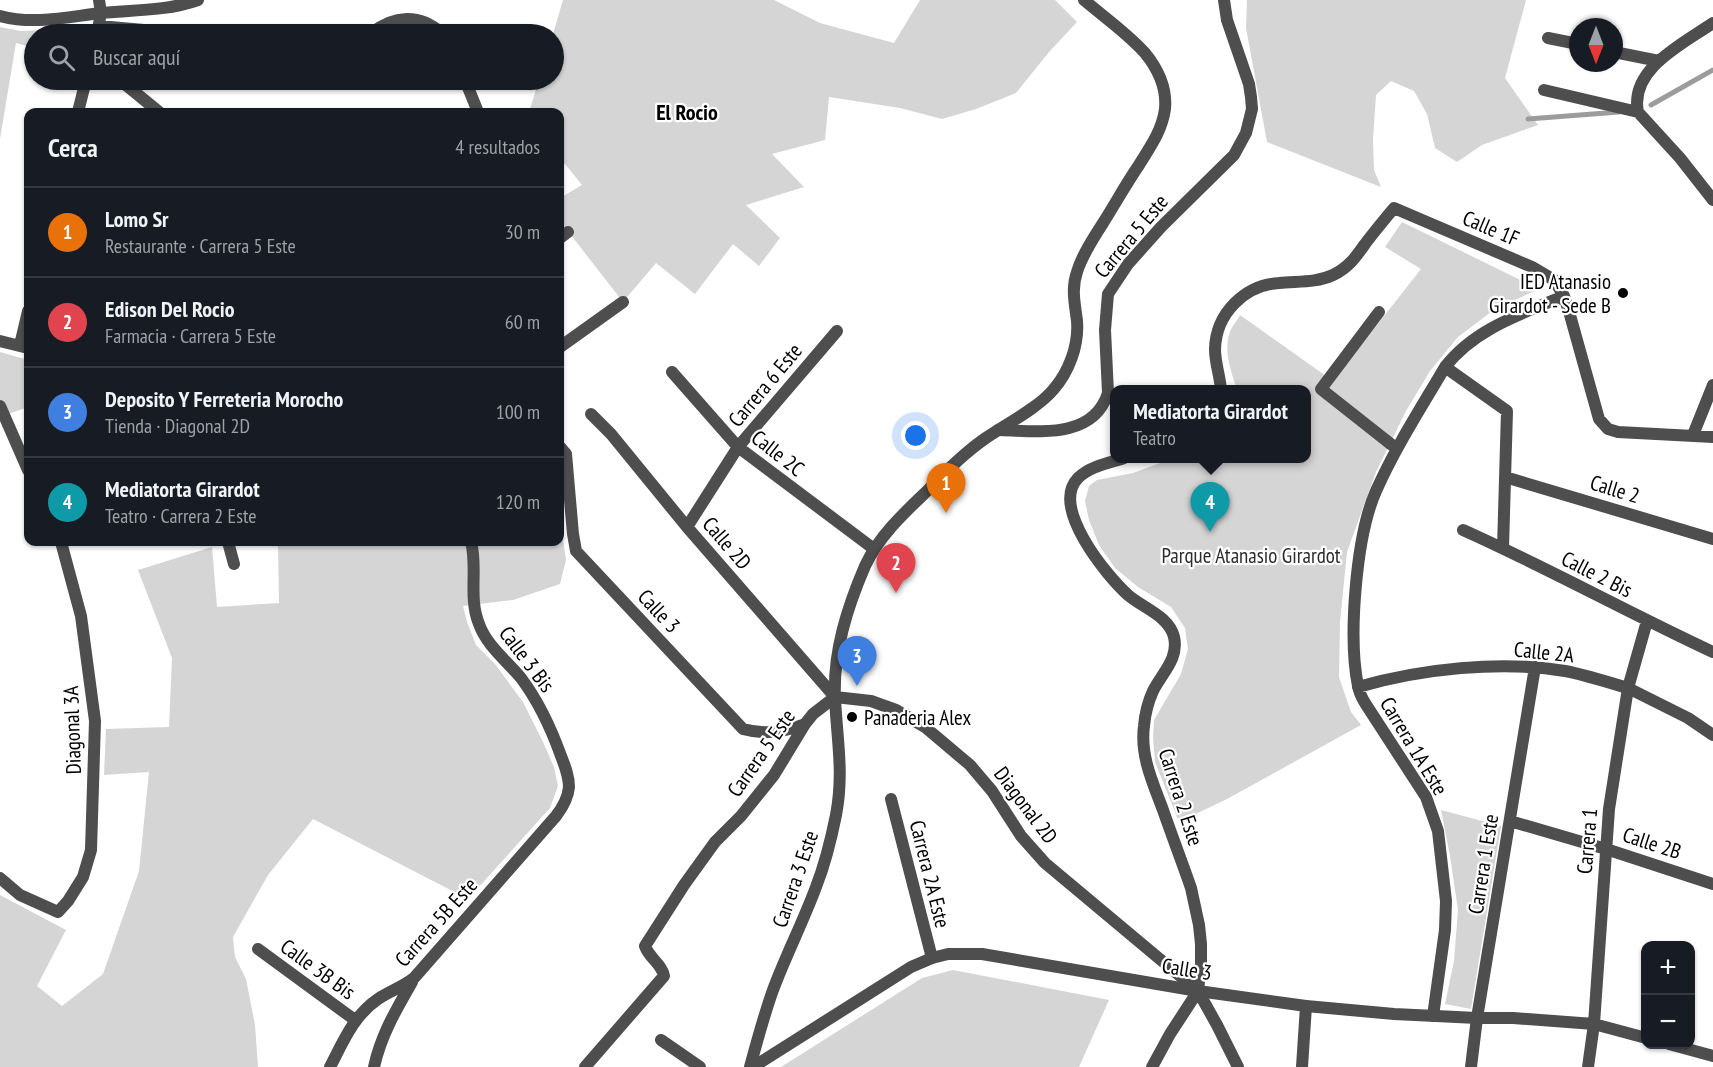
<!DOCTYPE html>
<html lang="es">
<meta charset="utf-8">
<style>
:root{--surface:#171b24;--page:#20242c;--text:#f1f3f6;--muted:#9ea1a6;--line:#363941;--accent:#858687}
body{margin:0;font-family:"PT Sans Narrow",sans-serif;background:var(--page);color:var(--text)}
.controls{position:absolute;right:18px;bottom:18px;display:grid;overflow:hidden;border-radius:12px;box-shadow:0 2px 4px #0004}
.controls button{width:54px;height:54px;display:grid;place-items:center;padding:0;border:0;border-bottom:2px solid var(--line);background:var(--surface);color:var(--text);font:30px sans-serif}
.compass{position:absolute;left:1569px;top:18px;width:54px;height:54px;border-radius:50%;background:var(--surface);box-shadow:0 2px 4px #0004;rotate:180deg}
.you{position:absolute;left:916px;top:436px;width:21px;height:21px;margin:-15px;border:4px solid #fff;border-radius:50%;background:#1a73e8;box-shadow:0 0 0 9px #1a73e833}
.badge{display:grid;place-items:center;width:39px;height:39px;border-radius:50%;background:var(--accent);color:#fff;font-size:20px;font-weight:700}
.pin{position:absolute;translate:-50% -50px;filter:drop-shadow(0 2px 3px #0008)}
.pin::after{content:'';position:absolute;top:32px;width:21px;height:18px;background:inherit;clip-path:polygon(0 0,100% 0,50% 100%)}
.popup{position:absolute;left:1110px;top:385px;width:201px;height:78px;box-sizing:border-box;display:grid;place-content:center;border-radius:12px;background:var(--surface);filter:drop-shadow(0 2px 4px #0005);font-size:20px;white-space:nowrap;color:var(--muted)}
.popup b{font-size:22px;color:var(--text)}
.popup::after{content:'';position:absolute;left:50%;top:100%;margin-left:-12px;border:12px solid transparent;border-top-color:var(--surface)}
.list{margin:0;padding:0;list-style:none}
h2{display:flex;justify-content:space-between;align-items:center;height:78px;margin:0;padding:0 24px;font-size:26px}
h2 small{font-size:20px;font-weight:400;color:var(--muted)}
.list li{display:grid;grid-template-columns:39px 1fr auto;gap:18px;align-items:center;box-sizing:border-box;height:90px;padding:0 24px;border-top:2px solid var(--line)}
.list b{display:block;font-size:22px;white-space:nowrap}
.list p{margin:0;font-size:20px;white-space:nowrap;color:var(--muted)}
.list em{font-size:20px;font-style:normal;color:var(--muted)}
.icon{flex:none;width:33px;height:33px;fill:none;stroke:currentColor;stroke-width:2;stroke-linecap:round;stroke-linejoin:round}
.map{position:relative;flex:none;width:1713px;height:1067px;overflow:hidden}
.search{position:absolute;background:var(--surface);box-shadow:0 2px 4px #0004;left:24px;top:24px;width:540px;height:66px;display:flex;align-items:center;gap:15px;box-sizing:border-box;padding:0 21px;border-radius:33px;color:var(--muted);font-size:22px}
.panel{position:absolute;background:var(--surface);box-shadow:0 2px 4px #0004;left:24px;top:108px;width:540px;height:438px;border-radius:12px}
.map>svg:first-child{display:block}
.green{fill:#d5d5d5}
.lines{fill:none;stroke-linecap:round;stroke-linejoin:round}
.stream{stroke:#9c9c9c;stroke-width:5}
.minor{stroke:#4e4e4e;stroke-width:12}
.tertiary{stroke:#4e4e4e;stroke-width:12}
.poi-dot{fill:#000;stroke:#fff;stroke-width:2}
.labels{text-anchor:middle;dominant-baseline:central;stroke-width:4.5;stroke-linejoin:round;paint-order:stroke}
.street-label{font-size:21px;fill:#000;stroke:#fff}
.poi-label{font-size:21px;fill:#000;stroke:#fff;text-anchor:end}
.park-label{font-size:21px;fill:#2c2c2c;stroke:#fff}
.neighbourhood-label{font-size:22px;font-weight:bold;fill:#000;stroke:#fff}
</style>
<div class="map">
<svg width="1713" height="1067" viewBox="0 0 1713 1067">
<rect width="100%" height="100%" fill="#fff"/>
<path class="green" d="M563,0H774L820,23L894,43L920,0H1055L1077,22L1049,52L1016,93L976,109L942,119L900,108L829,97L825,140L772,154L804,187L746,205L780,238L759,266L733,244L695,294L656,263L623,302L560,221V198L582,185L565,164L560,163V112H529L539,80H554L553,34Z
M1247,0H1526L1505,78L1538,125L1482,145L1457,162L1435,148L1427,114L1414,91L1391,81L1376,95L1373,139L1374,170L1381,187L1267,142L1246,28Z
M0,27L21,31L86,28L85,34H34V48L16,43L0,139Z
M1402,222L1539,289L1495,309L1458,337L1430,371L1406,411L1376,472L1347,552L1340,622L1339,677L1351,712L1361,725L1227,799L1179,822L1155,762L1153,738L1154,720L1181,674L1188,649L1185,628L1171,607L1138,587L1115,568L1099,545L1089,520L1085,501L1089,486L1097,480L1133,473L1171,459L1306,458V390L1237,389C1231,372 1223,350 1230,332C1232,326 1237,321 1240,315L1333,381L1421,269L1385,247Z
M0,352L28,360V407L0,417Z
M560,519L566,560L560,584L513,600L463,606L467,622L476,645L495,664L523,702L543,742L554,767L558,786L550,808L468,899L313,819L268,875L233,937L235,957L246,979L255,1025L258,1067H0V895L66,930L37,986L62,1006L103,974L139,871L149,772L104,775L106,729L169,727L172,658L138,570L212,547L217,607L279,603L278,542H560Z
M1441,810L1501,826L1471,1009L1445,1004L1454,961L1458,910L1450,856Z
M953,970L1109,1000L1079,1067H781L922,978Z"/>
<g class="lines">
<path class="stream" d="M1651,105L1713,70
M1528,119L1619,112"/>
<path class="minor" d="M1713,23C1684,43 1629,69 1638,112L1680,158L1713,200
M99,26L155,31L191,30L219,34
M97,34L101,13L99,0
M370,34C394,15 419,13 443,34
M1548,38L1578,44
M1614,52L1659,61
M120,80L159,112
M465,80L478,112
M1544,90L1638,112
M78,112L86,80
M560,238L568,232
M1379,312L1321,389L1397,449
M0,341L28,348
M20,345L28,311
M560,347L623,302
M1445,367L1507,411L1503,548
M672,372L738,447L874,549
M1221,390C1220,376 1215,363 1215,349C1216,313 1245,285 1279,283C1297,281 1316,283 1333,275C1348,268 1356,257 1365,244C1374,232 1384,220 1394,208L1532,267L1554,280L1564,296L1570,315L1599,419L1608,429L1618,432L1713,437
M0,406L28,470
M591,414L611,434L687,527L835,697
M998,430C1037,431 1093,440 1108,393L1105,330L1108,294L1128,264L1161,227L1234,155L1246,133L1252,109L1251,97L1249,84L1227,20L1224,0
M1693,435L1713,385
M560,447L566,454L573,534L576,551L743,729C764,735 785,732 805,724
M1124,458C1109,463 1090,466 1078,478C1050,507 1106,575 1128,595C1143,608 1169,616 1174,637C1179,659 1162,673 1153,691C1148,702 1145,714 1144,726C1140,756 1153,783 1163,810C1172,836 1182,862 1191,888L1199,925L1201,944V963L1198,991L1170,1034L1152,1067
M1505,477L1713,539
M687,527L738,447L837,331
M1463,530C1548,568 1629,613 1713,652
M228,542L234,564
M1358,687C1420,669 1501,660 1565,671C1586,675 1607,682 1628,688L1647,621
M835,697L871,701L896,710L925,727L970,765L992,791L1021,836L1045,863L1198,991L1217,1025L1238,1067
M891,799L932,958
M1510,821L1606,849
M0,878L20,895L58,912L68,901L83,877L91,850L95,721L81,616L61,542
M258,949L355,1020
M1433,1016L1445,930L1446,901L1438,831L1426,797L1365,703C1362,698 1359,692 1358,686C1348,637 1356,536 1376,491C1395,448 1421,408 1445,367C1474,329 1521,314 1564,296
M661,1040L700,1067
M330,1067C343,1042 354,1015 378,999C390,991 403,987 414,978L556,816C563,807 568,798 569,787C569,776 565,766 561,756C551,728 539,702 521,678C506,660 487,646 479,624C468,597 478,568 471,542
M374,1067C381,1035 396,1010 412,982
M585,1067L664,976C662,964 649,958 645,946L684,885L715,842L741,816L774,775L805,724L813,714L835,697
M1302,1067L1306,1006
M1471,1067L1477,1018L1535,667
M1588,1067L1594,1024"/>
<path class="tertiary" d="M0,16C34,25 67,17 101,13C133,10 167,11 198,0
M1606,849L1713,884
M1594,1024L1609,809L1628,688L1688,718L1713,735
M1669,1044L1713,1056
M750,1067C757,1041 764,1015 773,990C786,955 803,922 816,887C825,864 831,840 836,815C844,773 837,740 835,698C833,652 847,608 865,566C879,536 904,513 928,490C945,472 962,455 983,440C1003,426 1038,408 1053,390C1069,372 1079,345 1077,321C1075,304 1071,289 1077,272C1082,255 1093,239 1103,223C1115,204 1126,184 1139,165C1150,147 1162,131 1165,109C1167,88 1158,69 1145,53C1127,33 1104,17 1084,0
M753,1067L911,967L932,958L948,954H982L1198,991L1306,1006L1394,1014L1477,1018H1513L1594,1024L1646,1038"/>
</g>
<g class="poi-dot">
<circle cx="1623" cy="293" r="6"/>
<circle cx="852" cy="717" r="6"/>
</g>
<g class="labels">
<g class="street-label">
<text transform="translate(1491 228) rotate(23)">Calle 1F</text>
<text transform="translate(1131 236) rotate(-50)">Carrera 5 Este</text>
<text transform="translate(765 385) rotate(-50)">Carrera 6 Este</text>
<text transform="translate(778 453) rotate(38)">Calle 2C</text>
<text transform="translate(1615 489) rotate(17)">Calle 2</text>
<text transform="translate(727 543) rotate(49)">Calle 2D</text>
<text transform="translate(1597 574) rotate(27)">Calle 2 Bis</text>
<text transform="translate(659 611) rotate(47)">Calle 3</text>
<text transform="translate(1544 652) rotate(6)">Calle 2A</text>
<text transform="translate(527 659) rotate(53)">Calle 3 Bis</text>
<text transform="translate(72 730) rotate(-92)">Diagonal 3A</text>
<text transform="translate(1414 746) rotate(59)">Carrera 1A Este</text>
<text transform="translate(761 753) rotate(-55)">Carrera 5 Este</text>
<text transform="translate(1181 797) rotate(72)">Carrera 2 Este</text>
<text transform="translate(1026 805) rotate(53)">Diagonal 2D</text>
<text transform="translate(1587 841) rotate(-85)">Carrera 1</text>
<text transform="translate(1652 843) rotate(18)">Calle 2B</text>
<text transform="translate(1483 864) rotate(-81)">Carrera 1 Este</text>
<text transform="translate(930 874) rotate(76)">Carrera 2A Este</text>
<text transform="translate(795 879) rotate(-71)">Carrera 3 Este</text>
<text transform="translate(436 922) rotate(-48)">Carrera 5B Este</text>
<text transform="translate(318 969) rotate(36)">Calle 3B Bis</text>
<text transform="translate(1187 969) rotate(9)">Calle 3</text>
</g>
<g class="poi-label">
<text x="1611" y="281">IED Atanasio<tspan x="1611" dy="24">Girardot - Sede B</tspan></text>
<text x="864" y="717" text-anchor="start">Panaderia Alex</text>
</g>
<g class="park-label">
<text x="1251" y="555">Parque Atanasio Girardot</text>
</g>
<g class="neighbourhood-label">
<text x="687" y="112">El Rocio</text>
</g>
</g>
</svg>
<div class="controls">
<button>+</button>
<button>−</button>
</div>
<svg class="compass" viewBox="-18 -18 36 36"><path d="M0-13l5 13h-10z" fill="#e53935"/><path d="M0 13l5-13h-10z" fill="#9ea1a6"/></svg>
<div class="you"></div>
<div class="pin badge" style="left:946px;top:513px;background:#e8710a">1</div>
<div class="pin badge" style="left:896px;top:593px;background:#e0444e">2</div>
<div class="pin badge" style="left:857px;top:686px;background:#3f7fe0">3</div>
<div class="pin badge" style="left:1210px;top:532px;background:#0f9aa8">4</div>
<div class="popup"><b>Mediatorta Girardot</b>Teatro</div>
<div class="search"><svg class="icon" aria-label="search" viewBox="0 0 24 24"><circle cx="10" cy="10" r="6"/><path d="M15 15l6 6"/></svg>Buscar aquí</div>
<section class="panel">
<h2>Cerca<small>4 resultados</small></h2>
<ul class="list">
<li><span class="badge" style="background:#e8710a">1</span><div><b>Lomo Sr</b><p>Restaurante · Carrera 5 Este</p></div><em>30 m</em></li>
<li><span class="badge" style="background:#e0444e">2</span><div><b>Edison Del Rocio</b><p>Farmacia · Carrera 5 Este</p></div><em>60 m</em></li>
<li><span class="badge" style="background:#3f7fe0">3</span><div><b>Deposito Y Ferreteria Morocho</b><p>Tienda · Diagonal 2D</p></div><em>100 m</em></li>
<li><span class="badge" style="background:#0f9aa8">4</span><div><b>Mediatorta Girardot</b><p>Teatro · Carrera 2 Este</p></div><em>120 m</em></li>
</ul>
</section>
</div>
